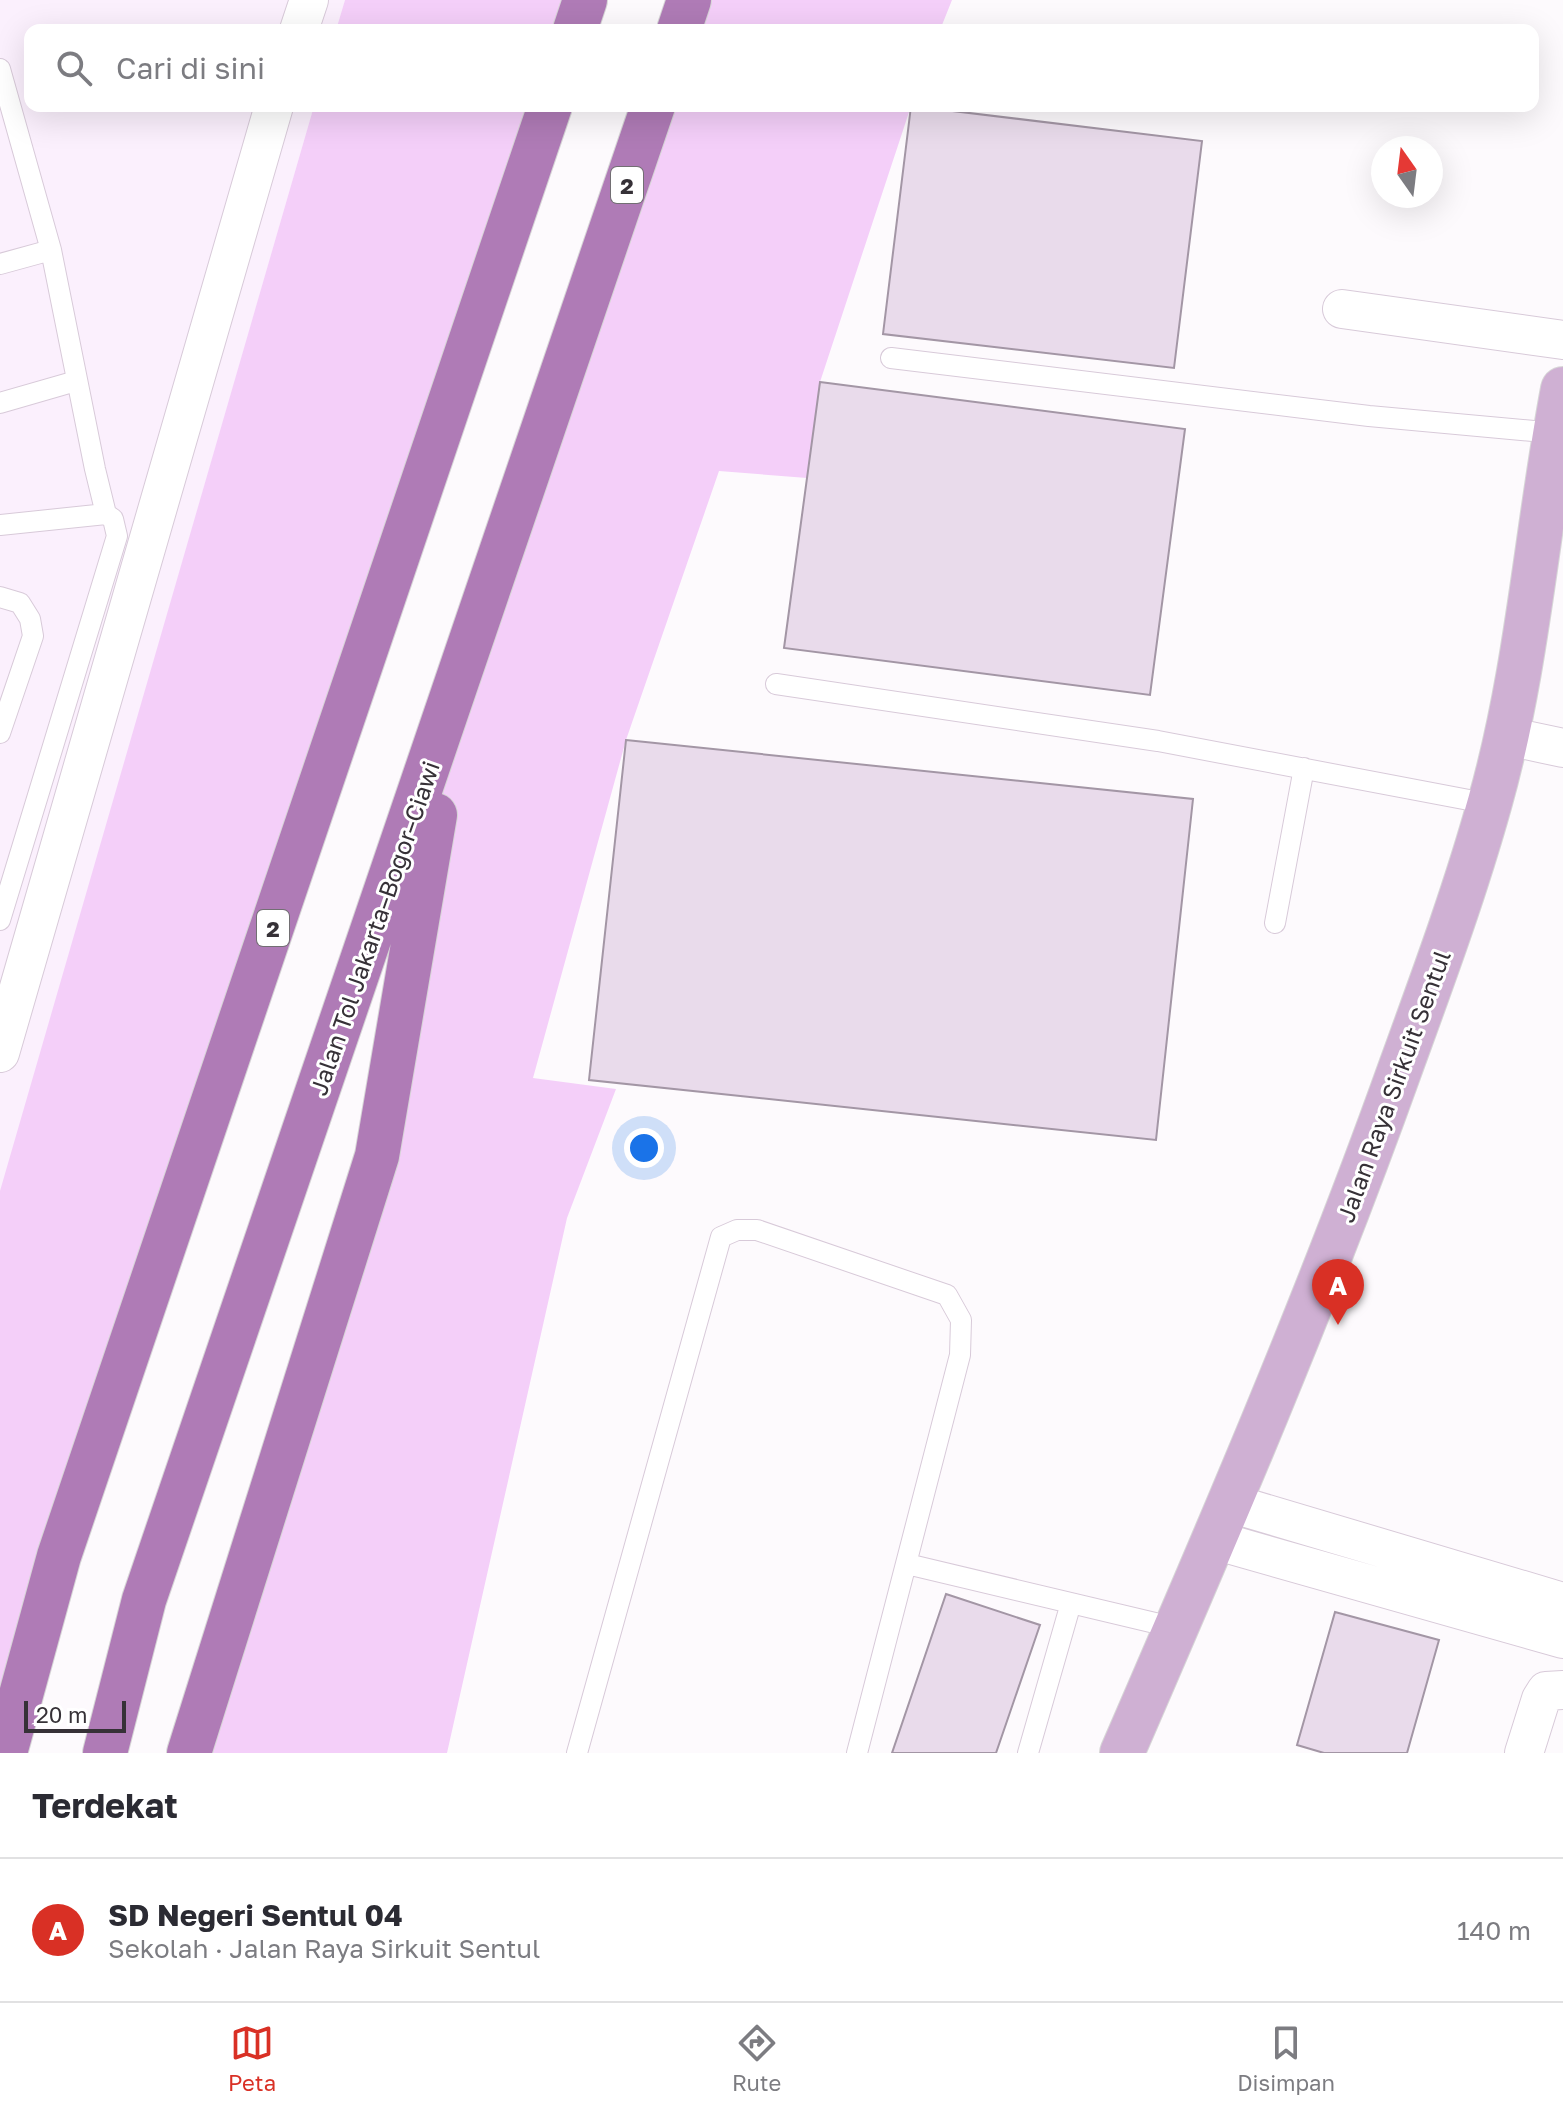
<!DOCTYPE html>
<html lang="id">
<meta charset="utf-8">
<style>
:root{--surface:#fff;--page:#f7f7f7;--text:#2b2b33;--muted:#7c7c81;--line:#e1e1e2;--accent:#d93025}
body{margin:0;font-family:"Golos Text",sans-serif;background:var(--page);color:var(--text)}
.compass{position:absolute;left:1371px;top:136px;width:72px;height:72px;border-radius:50%;background:var(--surface);box-shadow:0 8px 32px #0002;rotate:346deg}
.scale{position:absolute;left:24px;bottom:20px;width:102px;box-sizing:border-box;padding-left:8px;border:4px solid #363137;border-top:0;font-size:22px;line-height:28px;white-space:nowrap;color:#363137;-webkit-text-stroke:6px #fff;paint-order:stroke}
.you{position:absolute;left:644px;top:1148px;width:28px;height:28px;margin:-20px;border:6px solid #fff;border-radius:50%;background:#1a73e8;box-shadow:0 0 0 12px #1a73e833}
.badge{display:grid;place-items:center;width:52px;height:52px;border-radius:50%;background:var(--accent);color:#fff;font-size:26px;font-weight:700}
.pin{position:absolute;translate:-50% -66px;filter:drop-shadow(0 2px 4px #0008)}
.pin::after{content:'';position:absolute;top:42px;width:28px;height:24px;background:inherit;clip-path:polygon(0 0,100% 0,50% 100%)}
.list{margin:0;padding:0;list-style:none}
h2{display:flex;justify-content:space-between;align-items:center;height:104px;margin:0;padding:0 32px;font-size:34px}
h2 small{font-size:26px;font-weight:400;color:var(--muted)}
.list li{display:grid;grid-template-columns:52px 1fr auto;gap:24px;align-items:center;box-sizing:border-box;height:144px;padding:0 32px;border-top:2px solid var(--line)}
.list b{display:block;font-size:30px;white-space:nowrap}
.list p{margin:0;font-size:26px;white-space:nowrap;color:var(--muted)}
.list em{font-size:26px;font-style:normal;color:var(--muted)}
.icon{flex:none;width:44px;height:44px;fill:none;stroke:currentColor;stroke-width:2;stroke-linecap:round;stroke-linejoin:round}
.map{position:relative;flex:none;width:1563px;height:1753px;overflow:hidden}
.search{position:absolute;background:var(--surface);box-shadow:0 8px 32px #0002;left:24px;right:24px;top:24px;height:88px;display:flex;align-items:center;gap:20px;box-sizing:border-box;padding:0 28px;border-radius:16px;color:var(--muted);font-size:30px}
.sheet{height:248px;background:var(--surface)}
nav{display:flex;justify-content:space-around;align-items:center;box-sizing:border-box;height:112px;border-top:2px solid var(--line);background:var(--surface);font-size:22px;color:var(--muted)}
nav a{display:grid;justify-items:center;gap:4px}
nav .on{color:var(--accent)}
.map>svg:first-child{display:block}
.built{fill:#fbf0fd}
.green{fill:#f4cff9}
.building{fill:#e9dbeb;stroke:#a396a5;stroke-width:2}
.lines{fill:none;stroke-linecap:round;stroke-linejoin:round}
.service-casing{stroke:#d8cad9;stroke-width:22}
.minor-casing{stroke:#d8cad9;stroke-width:40}
.primary-casing{stroke:#d7d6d7;stroke-width:46}
.motorway-casing{stroke:#d7d6d7;stroke-width:46}
.service{stroke:#fff;stroke-width:20}
.minor{stroke:#fff;stroke-width:38}
.primary{stroke:#cfb0d3;stroke-width:44}
.motorway{stroke:#af7bb6;stroke-width:44}
.labels{text-anchor:middle;dominant-baseline:central;stroke-width:6;stroke-linejoin:round;paint-order:stroke}
.shield{fill:#fff;stroke:#726f73;stroke-width:2}
.shield-label{font-size:22px;font-weight:bold;fill:#363137}
.street-label{font-size:24px;fill:#363137;stroke:#fff}
</style>
<div class="map">
<svg width="1563" height="1753" viewBox="0 0 1563 1753">
<rect width="100%" height="100%" fill="#fdfafd"/>
<path class="built" d="M0,0H345L336,30H30V106H314L0,1194Z"/>
<path class="green" d="M345,0H585L575,30H336Z
M689,0H952L940,30H679Z
M314,106H550L0,1753V1191Z
M653,106H911L820,382L807,478L719,471L626,740L533,1078L616,1089L567,1218L447,1753H189L377,1156L457,683Z"/>
<path class="building" d="M911,106L1202,141L1174,368L883,334Z
M820,382L1185,429L1150,695L784,648Z
M626,740L1193,799L1156,1140L589,1080Z
M946,1594L1040,1625L996,1753H892Z
M1335,1612L1439,1640L1407,1753H1324L1297,1745Z"/>
<g class="lines">
<g class="service-casing">
<path id="service" d="M0,69L51,250L95,469L106,514L113,519L117,536L0,920
M0,264L51,250
M891,358L1369,416L1555,433
M0,403L76,381
M0,525L106,514
M0,597L20,603L30,619L33,636L0,733
M776,684L1158,741L1490,804
M1275,923L1304,768
M907,1564L1176,1628
M577,1753L721,1237L737,1230H757L947,1295L961,1320L960,1355L857,1753
M1028,1753L1071,1603"/>
</g>
<g class="minor-casing">
<path id="minor" d="M299,30L309,0
M1342,309L1563,340
M1507,736L1563,748
M0,1053L274,106
M1230,1503L1563,1602
M1214,1540L1563,1639
M1524,1753L1541,1699L1546,1691L1563,1690"/>
</g>
<g class="primary-casing">
<path id="primary" d="M1122,1753C1220,1527 1317,1301 1400,1069C1432,981 1465,892 1490,802C1528,668 1537,526 1563,389"/>
</g>
<g class="motorway-casing">
<path id="motorway" d="M575,30L585,0
M679,30L689,0
M5,1753L59,1556L550,106
M105,1753L144,1600L653,106
M189,1753L377,1156L435,815"/>
</g>
<use href="#service" class="service"/>
<use href="#minor" class="minor"/>
<use href="#primary" class="primary"/>
<use href="#motorway" class="motorway"/>
</g>
<g class="labels">
<g class="shield">
<rect x="611" y="167" width="32" height="36" rx="6"/>
<rect x="257" y="910" width="32" height="36" rx="6"/>
</g>
<g class="shield-label">
<text x="627" y="185">2</text>
<text x="273" y="928">2</text>
</g>
<g class="street-label">
<text transform="translate(374 928) rotate(-71)">Jalan Tol Jakarta–Bogor–Ciawi</text>
<text transform="translate(1393 1086) rotate(-70)">Jalan Raya Sirkuit Sentul</text>
</g>
</g>
</svg>
<svg class="compass" viewBox="-18 -18 36 36"><path d="M0-13l5 13h-10z" fill="#e53935"/><path d="M0 13l5-13h-10z" fill="#7c7c81"/></svg>
<div class="scale">20 m</div>
<div class="you"></div>
<div class="pin badge" style="left:1338px;top:1325px">A</div>
<div class="search"><svg class="icon" aria-label="search" viewBox="0 0 24 24"><circle cx="10" cy="10" r="6"/><path d="M15 15l6 6"/></svg>Cari di sini</div>
</div>
<section class="sheet">
<h2>Terdekat<small></small></h2>
<ul class="list">
<li><span class="badge">A</span><div><b>SD Negeri Sentul 04</b><p>Sekolah · Jalan Raya Sirkuit Sentul</p></div><em>140 m</em></li>
</ul>
</section>
<nav>
<a class="on"><svg class="icon" aria-label="map" viewBox="0 0 24 24"><path d="M3 6l6-2 6 2 6-2v14l-6 2-6-2-6 2zM9 4v14M15 6v14"/></svg>Peta</a>
<a><svg class="icon" aria-label="directions" viewBox="0 0 24 24"><path d="M12 3l9 9-9 9-9-9zM9 14v-3h6M13 9l2 2-2 2"/></svg>Rute</a>
<a><svg class="icon" aria-label="saved" viewBox="0 0 24 24"><path d="M7 4h10v16l-5-4-5 4z"/></svg>Disimpan</a>
</nav>
